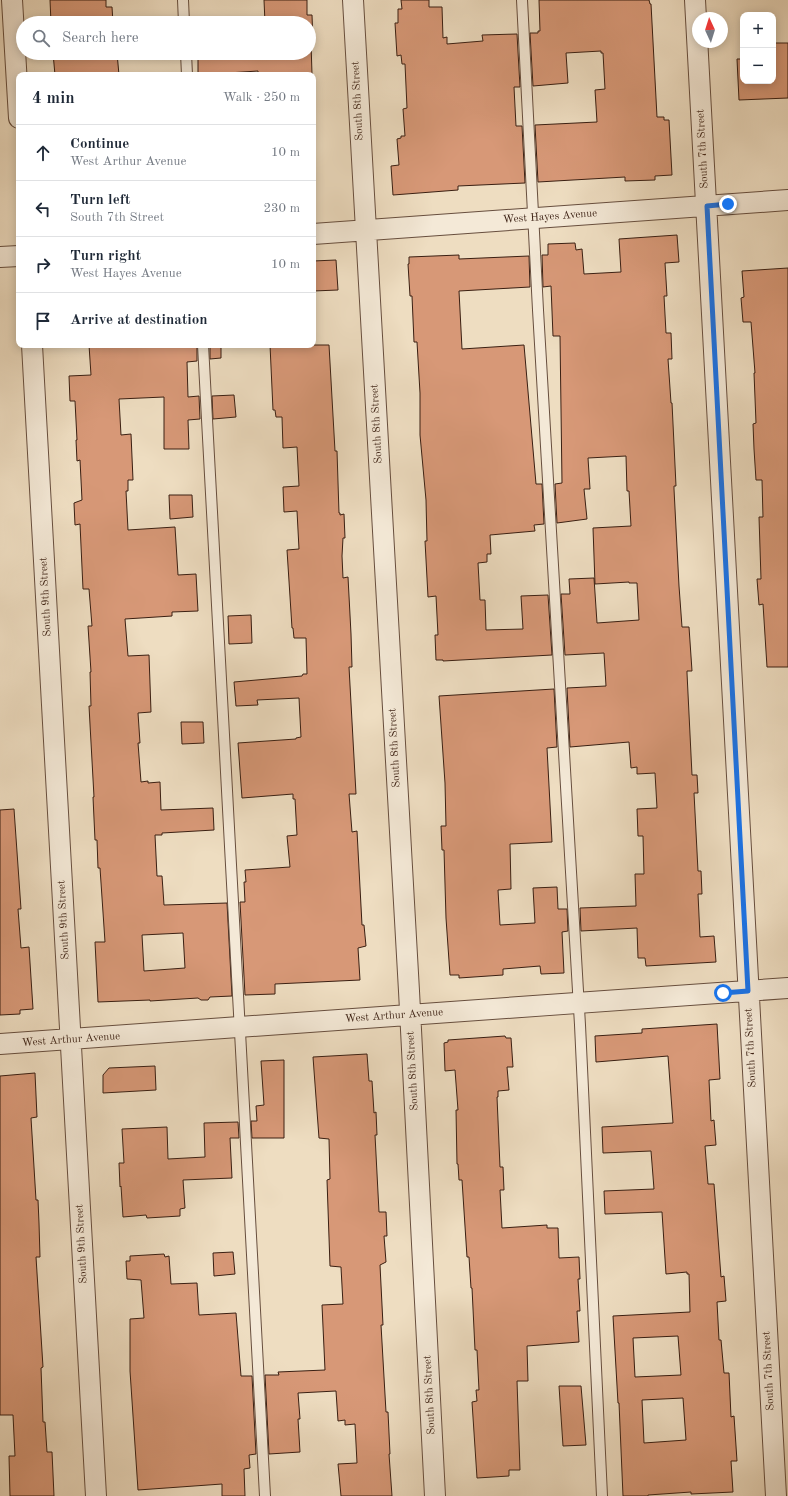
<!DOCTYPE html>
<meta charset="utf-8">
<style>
:root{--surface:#fff;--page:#f6f6f7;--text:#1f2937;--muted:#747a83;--line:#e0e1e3}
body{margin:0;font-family:"Old Standard TT",serif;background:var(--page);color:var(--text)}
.controls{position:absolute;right:12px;top:12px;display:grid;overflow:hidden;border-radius:8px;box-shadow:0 2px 10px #0003}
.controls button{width:36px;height:36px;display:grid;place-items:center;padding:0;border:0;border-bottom:1px solid var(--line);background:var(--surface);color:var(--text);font:20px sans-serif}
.compass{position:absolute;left:692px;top:12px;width:36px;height:36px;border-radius:50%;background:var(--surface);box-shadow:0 2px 10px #0003;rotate:356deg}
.stop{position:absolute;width:12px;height:12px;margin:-9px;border:3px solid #1a73e8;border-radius:50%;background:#fff}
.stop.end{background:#1a73e8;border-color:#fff;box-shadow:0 1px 4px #0008}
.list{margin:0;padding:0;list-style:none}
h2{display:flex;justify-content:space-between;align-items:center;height:52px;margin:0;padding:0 16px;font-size:17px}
h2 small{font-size:13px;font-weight:400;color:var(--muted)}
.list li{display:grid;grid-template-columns:26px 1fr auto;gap:12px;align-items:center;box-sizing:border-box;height:56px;padding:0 16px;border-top:1px solid var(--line)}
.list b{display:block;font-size:15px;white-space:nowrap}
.list p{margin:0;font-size:13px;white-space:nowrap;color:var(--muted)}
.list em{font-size:13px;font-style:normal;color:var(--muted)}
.icon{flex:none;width:22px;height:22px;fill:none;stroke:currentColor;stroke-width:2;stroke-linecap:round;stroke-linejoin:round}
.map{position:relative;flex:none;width:788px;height:1496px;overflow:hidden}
.search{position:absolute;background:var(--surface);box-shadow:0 2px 10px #0003;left:16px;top:16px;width:300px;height:44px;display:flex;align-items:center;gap:10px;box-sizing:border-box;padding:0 14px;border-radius:22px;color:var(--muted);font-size:15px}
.panel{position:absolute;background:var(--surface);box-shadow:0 2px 10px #0003;left:16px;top:72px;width:300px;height:276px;border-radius:8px}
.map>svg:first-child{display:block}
.building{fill:#d79877;stroke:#3a1f12;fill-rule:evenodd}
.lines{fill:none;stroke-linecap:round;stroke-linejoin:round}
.service-casing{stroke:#674e3e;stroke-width:12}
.minor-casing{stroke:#674e3e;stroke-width:22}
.service{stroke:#f4e9d7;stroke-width:10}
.minor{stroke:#f4e9d7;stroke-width:20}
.route{stroke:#1a73e8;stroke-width:5}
.labels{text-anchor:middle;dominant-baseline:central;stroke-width:3;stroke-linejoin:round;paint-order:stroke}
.street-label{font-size:11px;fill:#3a1f12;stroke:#f4e9d7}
</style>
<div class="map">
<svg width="788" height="1496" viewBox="0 0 788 1496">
<rect width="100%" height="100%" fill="#eeddc1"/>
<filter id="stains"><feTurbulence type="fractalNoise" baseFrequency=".005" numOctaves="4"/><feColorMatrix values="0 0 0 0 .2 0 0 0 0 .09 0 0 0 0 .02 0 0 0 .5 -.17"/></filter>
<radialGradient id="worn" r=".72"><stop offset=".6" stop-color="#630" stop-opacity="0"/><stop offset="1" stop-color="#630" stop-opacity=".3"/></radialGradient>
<path class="building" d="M50,0H106V7H112L113,23H51Z
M264,0H307V15H312L313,43H311L312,74L258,75V71L198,75V55L228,53H309V23H265Z
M401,0H429V7H442L443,38L447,37V44L483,41L482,35L517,34L520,87H514L516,126H522L525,183L458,186V190L393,195L391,166L399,165L397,139L401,138V136H405L403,109L407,108L405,64H402L401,55L397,56L395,23H398V9H402Z
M539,0H649L650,4H651L657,117H664V120H669L672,175L655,176V180L625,181V177L538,182L535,125L597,122L595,90L605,89L603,53H601V51L566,53L568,83L533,86L530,33H538V31H540Z
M773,43H788V98L739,100L737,59H742V45H743V81H773Z
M53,53H117L119,75H55Z
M677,235L679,262L665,263L667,296H664L666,333H671L672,359H668L671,403H672L676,486H674V489L679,586L682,627H689L692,671H687V673L692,775H697L698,793H694L698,871H701L702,894H698L700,937L714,936L716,962L646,966L645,958H638L637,928L581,931L580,908L636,906L635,874H644L643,836H638L637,809L657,808L655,773L637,774V767L631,768L629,742L570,747L567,688L606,686L604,653L565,655L561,594H570L569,579L594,578L597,623L639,620L637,583H629V582L595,584L593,528L631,526L629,491H627L626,456L588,458L590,489H584L587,519L557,523L555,484L562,483L560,336H553L551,286L543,287L542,255H548V244L575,243L576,250L582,249L584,274L621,272L619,239Z
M459,255V259L529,256L530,287L459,291L462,349L524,345L536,484H542L544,524L534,525L535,531L490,535L491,554H487V562L478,563L480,600H485L486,630L523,629L521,596L548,595L552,655L443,661V660H436L435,635H438L436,596L428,597L425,541H427L426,500L420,435V393L417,342H414L412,296H410L408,264H409V257Z
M336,260L338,290L313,291V261Z
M788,268V667H767L763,604L759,605L757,579H761L759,517H763L762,480H756L754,449L753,424L756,423L754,373H755L751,322H743L741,298L744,297L742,271Z
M89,345H197V361L187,362L188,397L199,396L200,419L188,420L189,449H164V397L119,399L121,435L131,434L133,480H128V491H126L128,530L175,527L178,575L196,574L198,611L172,612V616L125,619L128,656L149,655L151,712L138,713L140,743H138L141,782L148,781V783L160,782L161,810L213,808L214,830L162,833V835H155L157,876H162L164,905L227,903L232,996L210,997L208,1000H201L198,998L150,1001V1000L98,1002L95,942H105L100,868H98L97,840H95L93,797H94L89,706H91L90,672H91L88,626H92L89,589H83L80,524L75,525L74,503L82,500L80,460L77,461L76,440H77L75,401H70L69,376L91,375ZM183,933L185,968L144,971L142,935Z
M210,345H221V358L210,359Z
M270,345H329L335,451H337L339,513H340V515L344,514L345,538H343L342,556L343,578L348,577L351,634L352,667H349L356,794H349L352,832L357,831L362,925H364L366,946L358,948L360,980L275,984V994L245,995L240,902H245L244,882H246L245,870L290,867L287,836L297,835L295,799H293V794L242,798L238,743L296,739V738L301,737L299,698L257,700L258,705L236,706L234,682L302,676L303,674H307L306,638H294L293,628H292L287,550L299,549L297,511L284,512L283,487L299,486L297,447L283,448L282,417H276L275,410H273Z
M234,395L236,417L213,419L212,396Z
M169,495H192L193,517L170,519Z
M251,615L252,643L229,644L228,616Z
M554,689L557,747L547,748L552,842L510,844L511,889L498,890L500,925L535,923L533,888L557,887L558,909H567L568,931L562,932L564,973L541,974L540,966L503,969V975L459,978V975H450L446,918L444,850H442L441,826H446L445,783L439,696Z
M181,722H203L204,743L182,744Z
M14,809L21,909H18L21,948L29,947L33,1009L20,1010V1014L0,1015V810Z
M717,1024L720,1079L709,1080L711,1121L714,1120L716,1145L705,1146L708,1184H714L721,1277L724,1276L726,1301L717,1302L719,1340H721L724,1373H729L731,1417L734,1416L737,1461H731L733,1492L691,1494V1492L648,1495V1496H623L619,1403H618L613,1316L690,1312L689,1274H687V1272L666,1274L662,1212L605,1214L604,1191L654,1189L651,1151L603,1153L602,1127L673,1123L668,1056L596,1062L595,1036L642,1033V1029ZM678,1336L681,1375L635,1377L633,1338ZM683,1398L686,1440L644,1443L642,1400Z
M505,1036L506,1038H511L513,1067H507L509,1090L498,1091V1097H497L500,1167H503L504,1190H500L502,1228L547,1225V1228H558L559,1258L579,1257L580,1279H578L580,1311H577L579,1342L527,1346L528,1381H517L520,1470H509V1476L477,1478L472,1402L477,1401L476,1390H479L477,1350H475L472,1288H471L469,1257H467L462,1180H459L458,1164H457L456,1110H458L455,1070L445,1071L444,1043L448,1042V1040Z
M367,1054L369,1081H372L374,1113L376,1112L377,1135H375L379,1212H386L387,1236H384L386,1262L380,1265L383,1325H381L386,1412H388L390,1454H389L392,1496H341L338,1464L357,1463L355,1424L345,1425V1420L338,1421L336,1391L298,1393L300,1419H298L300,1452L269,1454L265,1375H279L278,1372L325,1370L322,1305L343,1304L341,1267L330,1266L327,1180L330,1179L329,1139L319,1138L313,1057Z
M284,1060V1138H252L251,1121H257L256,1106L264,1105L261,1061Z
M155,1066L156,1090L103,1093V1075L109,1068Z
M35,1073L37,1117L31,1118L36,1200H38L39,1223L40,1257H36L43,1367L41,1368L43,1422H45L47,1452H52L54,1496H10L9,1456H15L13,1415H0V1076Z
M238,1122L239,1138H230L232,1178L183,1180L185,1208L180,1209V1216L147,1218L146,1215L123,1217L121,1186L120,1187L119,1163H124L122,1129L167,1127L168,1159L205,1157L204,1123Z
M233,1252L235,1274L214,1276L213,1253Z
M164,1254L165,1257L169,1256L171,1284L197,1283L199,1315L236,1313L241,1376H252L256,1454L249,1455L250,1468L244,1469L245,1496H222V1484L138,1490L130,1371V1319L144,1318L141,1280L127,1279L126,1261H130V1256Z
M559,1386H581L586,1445L563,1446Z"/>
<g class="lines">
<g class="service-casing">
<path id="service" d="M183,0L184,23
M522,0L538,310L580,1025L602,1496
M186,53L187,75
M203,345L265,1496"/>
</g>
<g class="minor-casing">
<path id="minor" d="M12,0L19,118
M353,0L409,991L435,1496
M695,0L776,1496
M313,234L788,200
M0,257L19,256
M32,345L96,1496
M0,1044L788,988"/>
</g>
<use href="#service" class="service"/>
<use href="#minor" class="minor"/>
</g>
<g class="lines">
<path class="route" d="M723,993L748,991L707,206L728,204"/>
</g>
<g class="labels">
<g class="street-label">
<text transform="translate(358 101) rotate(-93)">South 8th Street</text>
<text transform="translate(703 149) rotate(-93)">South 7th Street</text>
<text transform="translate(550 217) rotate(-4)">West Hayes Avenue</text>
<text transform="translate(377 424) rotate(-93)">South 8th Street</text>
<text transform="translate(46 597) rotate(-93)">South 9th Street</text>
<text transform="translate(395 748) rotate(-93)">South 8th Street</text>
<text transform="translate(64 920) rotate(-93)">South 9th Street</text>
<text transform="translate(394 1016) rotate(-4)">West Arthur Avenue</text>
<text transform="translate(71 1040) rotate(-4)">West Arthur Avenue</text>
<text transform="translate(751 1048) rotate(-93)">South 7th Street</text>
<text transform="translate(413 1071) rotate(-93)">South 8th Street</text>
<text transform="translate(82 1244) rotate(-93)">South 9th Street</text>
<text transform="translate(769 1371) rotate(-93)">South 7th Street</text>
<text transform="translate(430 1395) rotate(-93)">South 8th Street</text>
</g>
</g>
<rect width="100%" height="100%" filter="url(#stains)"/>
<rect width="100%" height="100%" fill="url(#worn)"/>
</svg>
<div class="controls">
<button>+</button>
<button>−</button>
</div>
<svg class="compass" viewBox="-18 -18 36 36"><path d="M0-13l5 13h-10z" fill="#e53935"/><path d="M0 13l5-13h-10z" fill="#747a83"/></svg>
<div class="stop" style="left:723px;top:993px"></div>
<div class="stop end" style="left:728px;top:204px"></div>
<div class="search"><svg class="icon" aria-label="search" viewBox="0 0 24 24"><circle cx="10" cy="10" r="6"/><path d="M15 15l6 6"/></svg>Search here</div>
<section class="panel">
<h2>4 min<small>Walk · 250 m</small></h2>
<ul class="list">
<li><svg class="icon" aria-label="ahead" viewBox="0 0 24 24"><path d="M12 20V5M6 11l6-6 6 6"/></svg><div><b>Continue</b><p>West Arthur Avenue</p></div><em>10 m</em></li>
<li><svg class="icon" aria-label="left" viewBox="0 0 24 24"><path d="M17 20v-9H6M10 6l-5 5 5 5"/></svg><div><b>Turn left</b><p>South 7th Street</p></div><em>230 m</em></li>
<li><svg class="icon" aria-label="right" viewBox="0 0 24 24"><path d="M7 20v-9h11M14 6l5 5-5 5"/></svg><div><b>Turn right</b><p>West Hayes Avenue</p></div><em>10 m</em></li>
<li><svg class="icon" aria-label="arrive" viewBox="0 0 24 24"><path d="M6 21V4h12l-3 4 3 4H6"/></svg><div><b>Arrive at destination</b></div></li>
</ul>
</section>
</div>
